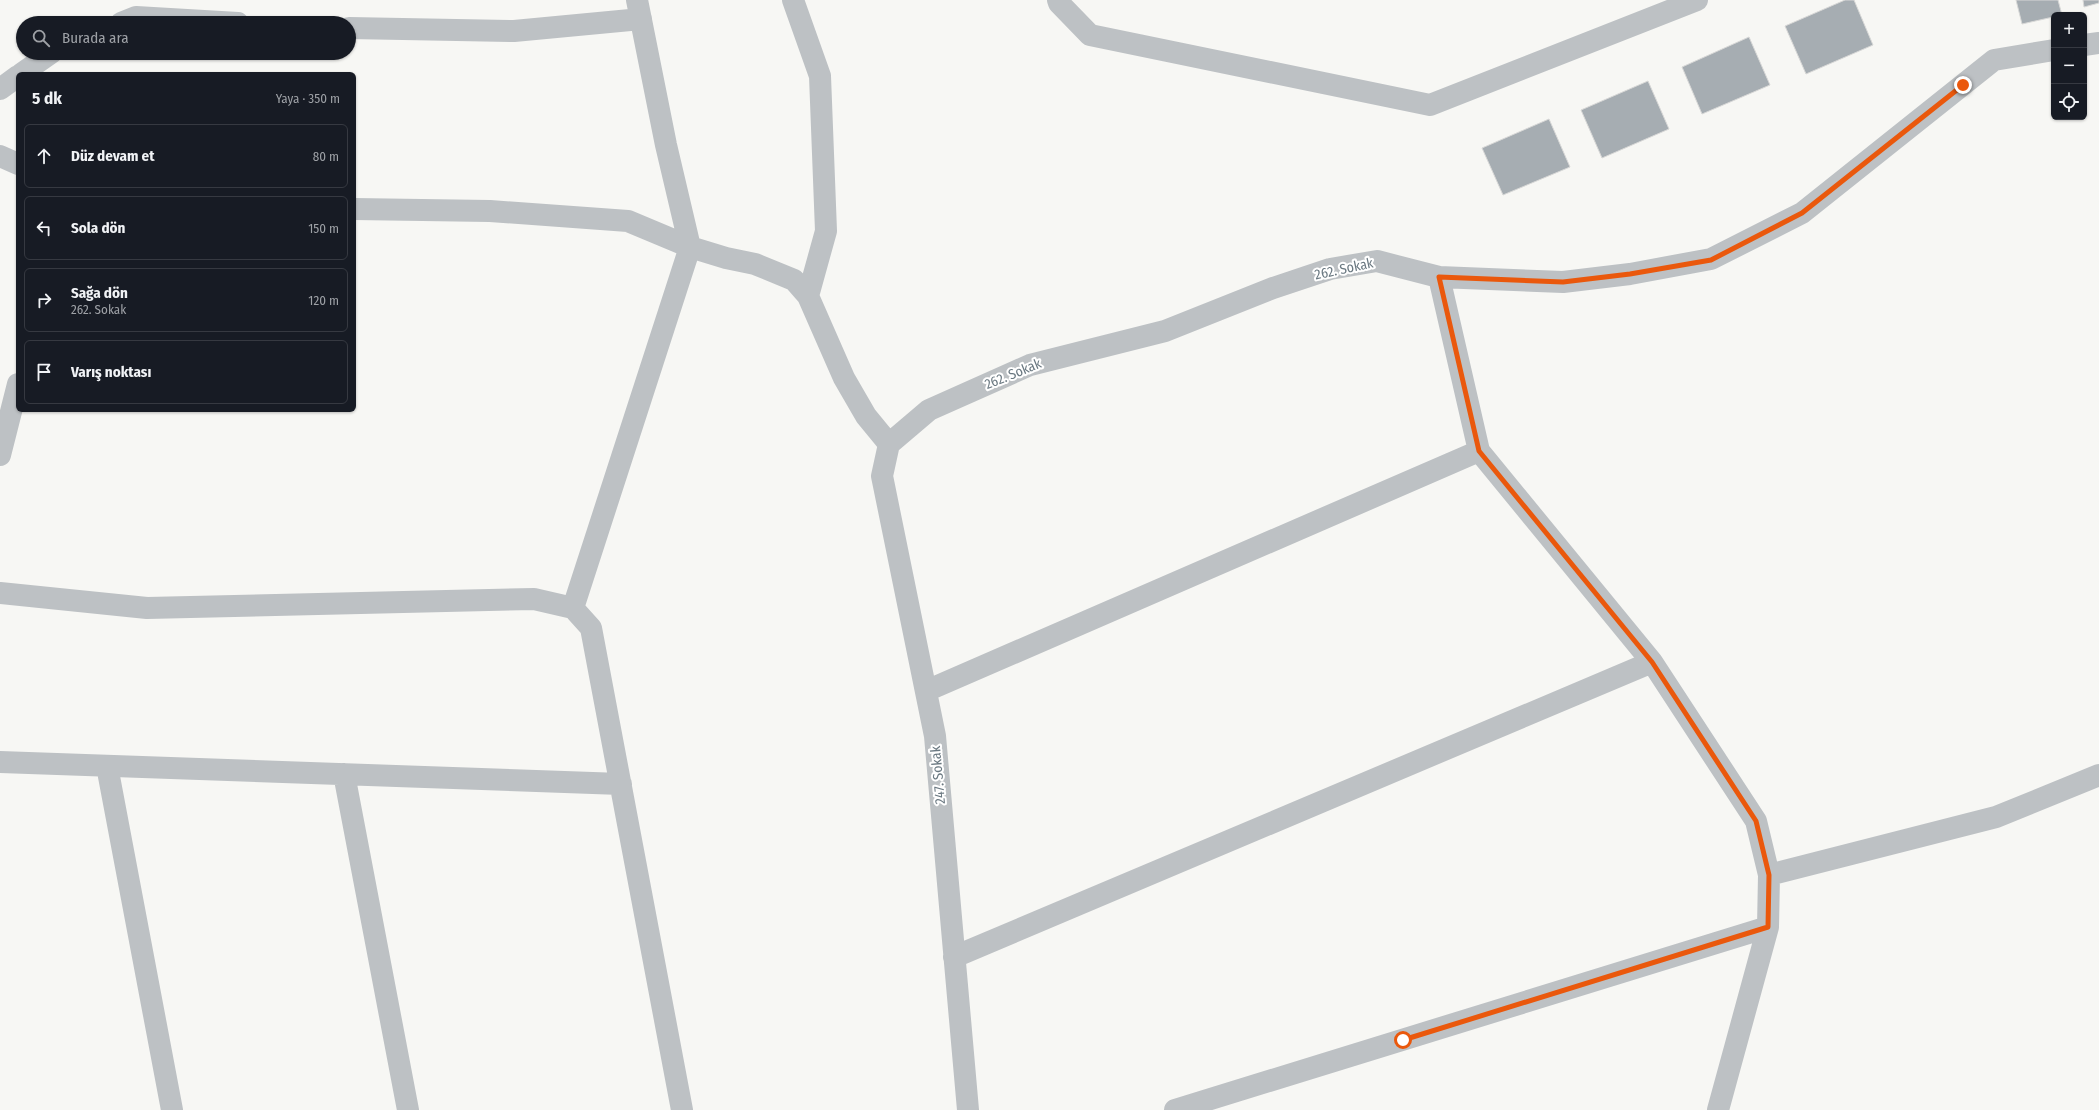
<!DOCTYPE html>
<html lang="tr">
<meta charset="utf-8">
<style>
:root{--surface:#171b24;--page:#242831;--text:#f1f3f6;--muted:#9ea1a6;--line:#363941}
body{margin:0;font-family:"Fira Sans Condensed",sans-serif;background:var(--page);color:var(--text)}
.controls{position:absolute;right:12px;top:12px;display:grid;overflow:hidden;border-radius:6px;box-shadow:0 1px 3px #0004}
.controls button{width:36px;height:36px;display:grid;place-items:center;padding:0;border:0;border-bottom:1px solid var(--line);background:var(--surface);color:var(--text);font:20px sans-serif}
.stop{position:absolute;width:12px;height:12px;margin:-9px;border:3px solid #ea580c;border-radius:50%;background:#fff}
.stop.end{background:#ea580c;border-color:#fff;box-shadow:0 1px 4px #0008}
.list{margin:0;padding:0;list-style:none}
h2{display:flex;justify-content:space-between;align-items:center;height:52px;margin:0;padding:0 16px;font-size:17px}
h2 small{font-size:13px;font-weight:400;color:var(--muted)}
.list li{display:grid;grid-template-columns:26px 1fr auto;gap:12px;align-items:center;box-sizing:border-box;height:64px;margin:0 8px 8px;padding:0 8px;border:1px solid var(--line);border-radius:6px}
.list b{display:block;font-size:15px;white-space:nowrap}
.list p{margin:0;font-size:13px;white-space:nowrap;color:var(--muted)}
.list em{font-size:13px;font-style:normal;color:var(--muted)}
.icon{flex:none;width:22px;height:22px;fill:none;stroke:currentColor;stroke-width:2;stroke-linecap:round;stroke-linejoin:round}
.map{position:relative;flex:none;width:2099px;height:1110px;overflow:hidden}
.search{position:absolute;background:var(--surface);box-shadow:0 1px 3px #0004;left:16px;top:16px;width:340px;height:44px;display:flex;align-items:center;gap:10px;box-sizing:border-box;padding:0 14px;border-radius:22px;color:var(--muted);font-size:15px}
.panel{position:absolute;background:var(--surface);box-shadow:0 1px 3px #0004;left:16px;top:72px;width:340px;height:340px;border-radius:6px}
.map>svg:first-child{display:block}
.building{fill:#a6adb2;stroke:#d8d8d7}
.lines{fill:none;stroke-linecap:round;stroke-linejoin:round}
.minor{stroke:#bdc1c4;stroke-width:22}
.route{stroke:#ea580c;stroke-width:5}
.labels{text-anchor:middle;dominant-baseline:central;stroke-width:4;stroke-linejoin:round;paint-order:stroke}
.street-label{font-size:14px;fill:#6a7881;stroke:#fff}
</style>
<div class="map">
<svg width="2099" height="1110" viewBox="0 0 2099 1110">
<rect width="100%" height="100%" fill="#f7f7f4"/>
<path class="building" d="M1845,0H1854L1873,45L1806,74L1785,26Z
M2016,0H2058L2062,15L2022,24Z
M2083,0H2099V3L2084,7Z
M1749,37L1770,85L1702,114L1682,67Z
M1648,81L1669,129L1602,158L1581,110Z
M1549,119L1570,167L1503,195L1482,148Z"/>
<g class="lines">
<path class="minor" d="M793,0L820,76L826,231L808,296
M1058,0L1059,3L1090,35L1430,105L1697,0
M121,23L136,17L238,23
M349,28L514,31L641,19
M2084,45L2099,43
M21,74L51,53
M0,89L18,76
M0,156L18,164
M354,209L490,211L628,221L690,247L726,258L755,264L794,280L808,296L844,378L866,416L889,444
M1439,277L1479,451L1652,662L1756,821L1769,875L1768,927L1718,1110
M889,444L929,410L1030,365L1165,331L1273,288L1330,269L1377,261L1439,277L1563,282L1630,274L1711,259L1802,213L1994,60L2054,50
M889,444L882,476L935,736L968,1110
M0,455L18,384
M0,593L147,608L534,599L573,608L591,628L682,1110
M573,608L690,247L666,145L637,0
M926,691L1479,451
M0,762L621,784
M107,766L172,1110
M344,774L408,1110
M1769,875L1996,817L2099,775
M954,957L1652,662
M1175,1110L1768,927"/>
</g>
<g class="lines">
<path class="route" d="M1403,1040L1768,927L1769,875L1756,821L1652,662L1479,451L1439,277L1563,282L1630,274L1711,260L1802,213L1963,85"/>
</g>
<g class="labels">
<g class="street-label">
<text transform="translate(1344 269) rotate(-12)">262. Sokak</text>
<text transform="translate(1013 374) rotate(-22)">262. Sokak</text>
<text transform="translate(938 775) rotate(-95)">247. Sokak</text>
</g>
</g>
</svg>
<div class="controls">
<button>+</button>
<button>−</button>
<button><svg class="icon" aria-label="locate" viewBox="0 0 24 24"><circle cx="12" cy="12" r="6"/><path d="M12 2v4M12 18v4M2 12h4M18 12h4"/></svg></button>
</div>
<div class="stop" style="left:1403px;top:1040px"></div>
<div class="stop end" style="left:1963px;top:85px"></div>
<div class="search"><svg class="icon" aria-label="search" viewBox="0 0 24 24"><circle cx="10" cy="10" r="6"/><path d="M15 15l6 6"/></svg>Burada ara</div>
<section class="panel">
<h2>5 dk<small>Yaya · 350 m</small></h2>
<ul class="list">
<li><svg class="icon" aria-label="ahead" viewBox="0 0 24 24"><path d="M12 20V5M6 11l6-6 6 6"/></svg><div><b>Düz devam et</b></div><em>80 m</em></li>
<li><svg class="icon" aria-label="left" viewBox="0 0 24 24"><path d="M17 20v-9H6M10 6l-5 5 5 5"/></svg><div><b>Sola dön</b></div><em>150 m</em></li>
<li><svg class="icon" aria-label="right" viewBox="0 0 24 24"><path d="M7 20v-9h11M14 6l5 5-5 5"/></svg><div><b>Sağa dön</b><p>262. Sokak</p></div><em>120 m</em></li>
<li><svg class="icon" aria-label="arrive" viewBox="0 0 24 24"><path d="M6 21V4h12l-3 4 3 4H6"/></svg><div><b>Varış noktası</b></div></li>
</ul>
</section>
</div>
